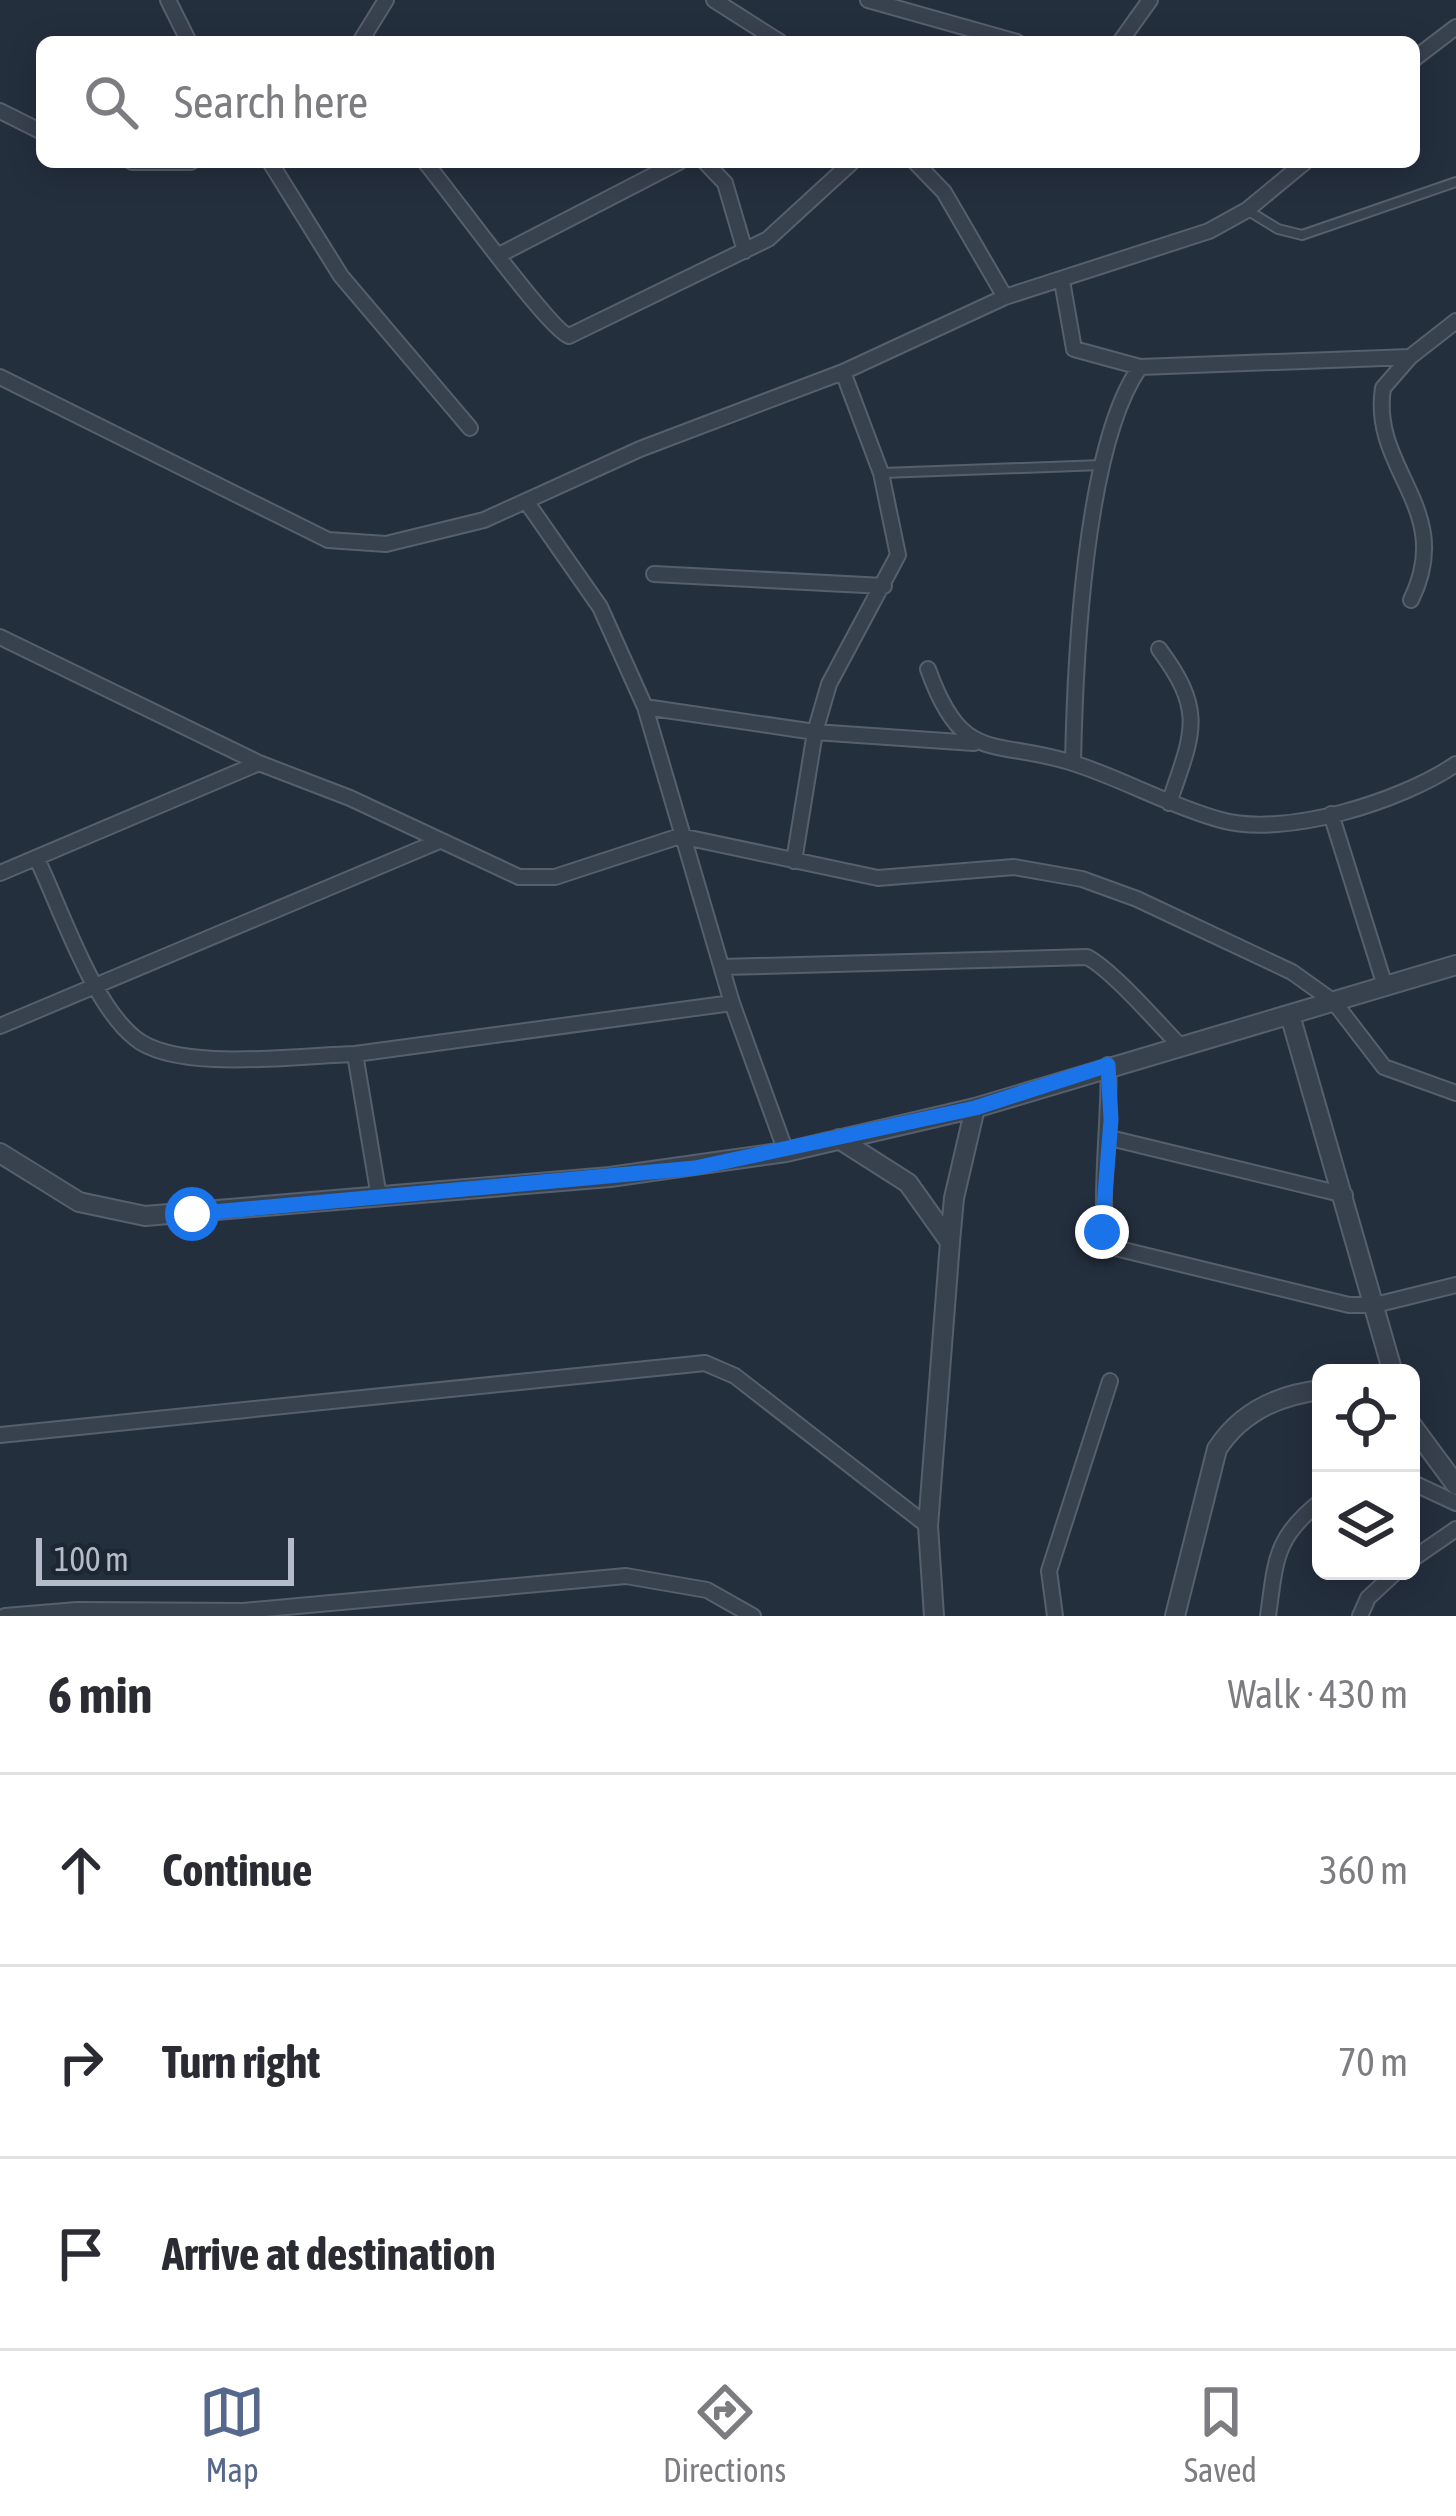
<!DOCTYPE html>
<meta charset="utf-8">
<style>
:root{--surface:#fff;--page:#f7f7f7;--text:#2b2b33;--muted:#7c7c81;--line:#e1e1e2;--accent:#56698c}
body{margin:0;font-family:"Asap Condensed",sans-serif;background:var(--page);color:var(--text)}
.controls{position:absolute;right:36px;bottom:36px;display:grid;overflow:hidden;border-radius:18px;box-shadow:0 6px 30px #0003}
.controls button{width:108px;height:108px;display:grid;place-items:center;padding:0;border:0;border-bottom:3px solid var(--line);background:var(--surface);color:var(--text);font:60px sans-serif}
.scale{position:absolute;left:36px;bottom:30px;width:258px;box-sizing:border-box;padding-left:12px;border:6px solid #b4bcc9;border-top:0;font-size:33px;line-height:42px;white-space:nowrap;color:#b4bcc9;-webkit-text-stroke:9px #1d2633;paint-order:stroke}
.stop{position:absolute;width:36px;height:36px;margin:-27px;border:9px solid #1a73e8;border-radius:50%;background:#fff}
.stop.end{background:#1a73e8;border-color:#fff;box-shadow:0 3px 12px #0008}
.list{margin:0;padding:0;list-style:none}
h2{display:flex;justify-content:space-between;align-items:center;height:156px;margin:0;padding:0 48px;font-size:51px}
h2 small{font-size:39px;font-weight:400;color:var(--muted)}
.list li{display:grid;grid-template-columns:78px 1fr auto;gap:36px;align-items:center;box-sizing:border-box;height:192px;padding:0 48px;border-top:3px solid var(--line)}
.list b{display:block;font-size:45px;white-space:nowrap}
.list em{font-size:39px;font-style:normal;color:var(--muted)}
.icon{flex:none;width:66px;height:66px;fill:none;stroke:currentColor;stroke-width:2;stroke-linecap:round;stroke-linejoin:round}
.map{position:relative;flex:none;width:1456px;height:1616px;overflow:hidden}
.search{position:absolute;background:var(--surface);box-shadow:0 6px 30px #0003;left:36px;right:36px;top:36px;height:132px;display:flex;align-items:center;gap:30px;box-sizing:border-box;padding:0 42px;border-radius:18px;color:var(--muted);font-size:45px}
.sheet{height:732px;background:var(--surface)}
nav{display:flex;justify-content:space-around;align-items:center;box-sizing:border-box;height:168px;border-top:3px solid var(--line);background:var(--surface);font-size:33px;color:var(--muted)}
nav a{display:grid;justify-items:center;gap:6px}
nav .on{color:var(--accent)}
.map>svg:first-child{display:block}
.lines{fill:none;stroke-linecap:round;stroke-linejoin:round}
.service-casing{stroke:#565f6c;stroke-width:12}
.minor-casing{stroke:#565f6c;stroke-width:18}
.tertiary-casing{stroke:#565f6c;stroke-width:22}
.service{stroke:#38414e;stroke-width:8}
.minor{stroke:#38414e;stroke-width:14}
.tertiary{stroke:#38414e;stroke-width:18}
.route{stroke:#1a73e8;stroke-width:15}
</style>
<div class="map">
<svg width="1456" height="1616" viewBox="0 0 1456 1616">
<rect width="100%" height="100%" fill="#242f3e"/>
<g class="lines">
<g class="service-casing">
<path id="service" d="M1247,210L1278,229L1302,235L1456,182
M883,473L1102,465"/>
</g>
<g class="minor-casing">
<path id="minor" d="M168,0L189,42
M714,0L780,42
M868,0L1017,42
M360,42L386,0
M1120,42L1150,0
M1414,59L1456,27
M0,111L42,132
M132,162H191
M270,162L341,276L470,428
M425,162C448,189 550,331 569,336L768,239L852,162
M705,162L725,183L745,251
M915,162L944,192L1005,297
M501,254L679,162
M1062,281L1074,349L1140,367
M1410,357L1383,388C1370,470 1456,509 1411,600
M0,377L328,540L386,544L484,520L640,449L843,372L1005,297L1209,231L1247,210L1305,162
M526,501L600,607L645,707L732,1003L786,1152
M654,574L884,586
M0,637L259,763L350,798L519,877H555L680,836L878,878L1014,867L1082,879L1137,899L1292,972L1334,1002L1384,1067L1456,1093
M1159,649C1206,712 1193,733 1169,803
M928,669C963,768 995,737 1076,764C1125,780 1170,806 1221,820C1285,838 1402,801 1456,764
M645,707L815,732L974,743
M1073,763C1075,664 1084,446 1140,367L1410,357L1456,321
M1331,814L1385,986
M37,859C61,909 92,1004 135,1038C177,1073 301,1055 355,1054L379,1197
M794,861L815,732L829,684L898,555L881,473L843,372
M0,873L259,763
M723,967L1087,957C1111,969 1158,1023 1180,1046
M0,1026L437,842
M355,1054L732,1003
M1108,1065C1112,1102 1095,1229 1111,1247L1349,1305H1375L1456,1285
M1110,1138L1345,1195
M0,1435L705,1363L735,1376L928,1526
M1411,1482L1456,1503
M1411,1560L1456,1529
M5,1616L77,1610L243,1611L626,1576L707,1590L753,1616
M1055,1616L1049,1571L1110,1381
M1268,1616C1276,1560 1274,1538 1321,1501
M1360,1616L1368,1598L1397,1571"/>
</g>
<g class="tertiary-casing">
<path id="tertiary" d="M1290,1015L1393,1373
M839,1139L908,1183L950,1242
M0,1153L79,1202L145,1216L610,1177L786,1152L975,1108L1456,965
M1411,1424L1456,1485
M934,1616L928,1526L950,1242L954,1198L975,1108
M1175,1616L1217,1449C1241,1412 1278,1395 1321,1390"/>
</g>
<use href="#service" class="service"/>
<use href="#minor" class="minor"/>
<use href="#tertiary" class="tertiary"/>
</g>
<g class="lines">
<path class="route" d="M192,1214L695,1168L975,1108L1108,1065L1111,1120L1102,1232"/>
</g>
</svg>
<div class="controls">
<button><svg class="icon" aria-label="locate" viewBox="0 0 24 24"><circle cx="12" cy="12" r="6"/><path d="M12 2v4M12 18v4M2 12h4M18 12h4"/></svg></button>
<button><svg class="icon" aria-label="layers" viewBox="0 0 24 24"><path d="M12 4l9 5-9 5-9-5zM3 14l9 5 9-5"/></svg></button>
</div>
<div class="scale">100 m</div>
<div class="stop" style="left:192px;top:1214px"></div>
<div class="stop end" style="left:1102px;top:1232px"></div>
<div class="search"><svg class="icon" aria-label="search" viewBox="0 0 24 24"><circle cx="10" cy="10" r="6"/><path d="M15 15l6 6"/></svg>Search here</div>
</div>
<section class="sheet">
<h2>6 min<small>Walk · 430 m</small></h2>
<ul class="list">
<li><svg class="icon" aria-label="ahead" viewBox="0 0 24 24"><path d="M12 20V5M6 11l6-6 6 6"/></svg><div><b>Continue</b></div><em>360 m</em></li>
<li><svg class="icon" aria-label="right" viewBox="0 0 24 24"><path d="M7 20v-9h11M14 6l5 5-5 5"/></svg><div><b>Turn right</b></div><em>70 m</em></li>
<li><svg class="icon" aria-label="arrive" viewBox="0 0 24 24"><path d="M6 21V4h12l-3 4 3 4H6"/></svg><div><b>Arrive at destination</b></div></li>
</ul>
</section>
<nav>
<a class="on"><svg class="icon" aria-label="map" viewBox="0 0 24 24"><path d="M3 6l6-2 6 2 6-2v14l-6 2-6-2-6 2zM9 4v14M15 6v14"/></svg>Map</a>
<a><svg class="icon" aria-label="directions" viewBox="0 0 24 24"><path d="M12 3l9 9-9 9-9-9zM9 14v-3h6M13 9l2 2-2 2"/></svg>Directions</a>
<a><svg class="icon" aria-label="saved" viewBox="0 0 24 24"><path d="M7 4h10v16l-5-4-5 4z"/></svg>Saved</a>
</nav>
